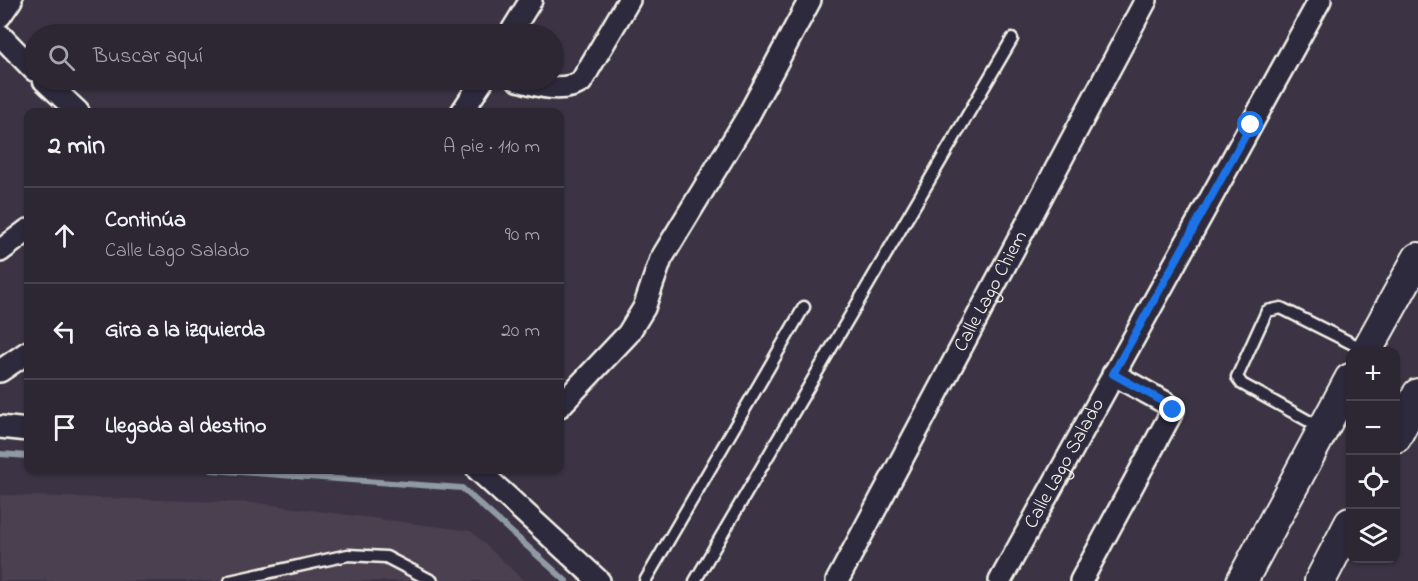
<!DOCTYPE html>
<html lang="es">
<meta charset="utf-8">
<style>
:root{--surface:#2d2734;--page:#352f3c;--text:#f1f3f6;--muted:#a7a5ac;--line:#48444f}
body{margin:0;font-family:"Indie Flower",sans-serif;background:var(--page);color:var(--text)}
.controls{position:absolute;right:18px;bottom:18px;display:grid;overflow:hidden;border-radius:12px;box-shadow:0 2px 4px #0004}
.controls button{width:54px;height:54px;display:grid;place-items:center;padding:0;border:0;border-bottom:2px solid var(--line);background:var(--surface);color:var(--text);font:30px sans-serif}
.stop{position:absolute;width:18px;height:18px;margin:-14px;border:4px solid #1a73e8;border-radius:50%;background:#fff}
.stop.end{background:#1a73e8;border-color:#fff;box-shadow:0 2px 6px #0008}
.list{margin:0;padding:0;list-style:none}
h2{display:flex;justify-content:space-between;align-items:center;height:78px;margin:0;padding:0 24px;font-size:26px}
h2 small{font-size:20px;font-weight:400;color:var(--muted)}
.list li{display:grid;grid-template-columns:39px 1fr auto;gap:18px;align-items:center;box-sizing:border-box;height:96px;padding:0 24px;border-top:2px solid var(--line)}
.list b{display:block;font-size:22px;white-space:nowrap}
.list p{margin:0;font-size:20px;white-space:nowrap;color:var(--muted)}
.list em{font-size:20px;font-style:normal;color:var(--muted)}
.icon{flex:none;width:33px;height:33px;fill:none;stroke:currentColor;stroke-width:2;stroke-linecap:round;stroke-linejoin:round}
.map{position:relative;flex:none;width:1418px;height:581px;overflow:hidden}
.search{position:absolute;background:var(--surface);box-shadow:0 2px 4px #0004;left:24px;top:24px;width:540px;height:66px;display:flex;align-items:center;gap:15px;box-sizing:border-box;padding:0 21px;border-radius:33px;color:var(--muted);font-size:22px}
.panel{position:absolute;background:var(--surface);box-shadow:0 2px 4px #0004;left:24px;top:108px;width:540px;height:366px;border-radius:12px}
.map>svg:first-child{display:block}
.built{fill:#4c3f4f}
.lines{fill:none;stroke-linecap:round;stroke-linejoin:round}
.stream{stroke:#8f9aa4;stroke-width:6}
.lane-casing{stroke:#f4f1e8;stroke-width:15}
.street-casing{stroke:#f4f1e8;stroke-width:26}
.secondary-casing{stroke:#f4f1e8;stroke-width:34}
.lane{stroke:#2f2a3d;stroke-width:10}
.street{stroke:#2f2a3d;stroke-width:21}
.secondary{stroke:#2f2a3d;stroke-width:30}
.route{stroke:#1a73e8;stroke-width:8}
.labels{text-anchor:middle;dominant-baseline:central;stroke-width:5;stroke-linejoin:round;paint-order:stroke}
.street-label{font-size:20px;fill:#f4f1e8;stroke:#2f2a3d}
</style>
<div class="map">
<svg width="1418" height="581" viewBox="0 0 1418 581">
<rect width="100%" height="100%" fill="#3c3445"/>
<filter id="ink" filterUnits="userSpaceOnUse"><feTurbulence type="fractalNoise" baseFrequency=".0167" numOctaves="2"/><feDisplacementMap in="SourceGraphic" scale="12" xChannelSelector="R" yChannelSelector="G"/><feConvolveMatrix kernelMatrix="1 2 1 2 8 2 1 2 1" color-interpolation-filters="sRGB"/></filter>
<g filter="url(#ink)">
<path class="built" d="M0,495L256,503L471,531L524,581H0Z"/>
<g class="lines">
<path class="stream" d="M0,454L28,456
M212,470L462,488L566,581"/>
<g class="lane-casing">
<path id="lane" d="M1323,429L1242,384L1237,377L1267,311L1281,308L1365,350
M230,581L348,555L386,557L432,581
M645,581L804,307
M695,581L1012,39"/>
</g>
<g class="street-casing">
<g id="street">
<path d="M0,16L11,0"/>
<path d="M510,34L531,0"/>
<path d="M0,35L34,70"/>
<path d="M44,80L78,112"/>
<path d="M518,80C538,86 562,93 581,82L629,0"/>
<path d="M462,112L483,80"/>
<path d="M0,251L28,230"/>
<path d="M0,371L28,352"/>
<path d="M560,406L628,334L644,308L661,259L748,116L810,0"/>
<path d="M0,427L28,430"/>
<path d="M478,470L599,581"/>
<path id="s1" d="M837,581L1146,0"/>
<path id="s2" d="M1000,581L1320,0"/>
<path d="M1081,581L1173,410L1166,403L1113,374"/>
</g>
</g>
<g class="secondary-casing">
<path id="secondary" d="M1366,352L1418,258
M1396,437L1418,394
M1242,581L1350,379
M1320,581L1350,523"/>
</g>
<use href="#lane" class="lane"/>
<use href="#street" class="street"/>
<use href="#secondary" class="secondary"/>
</g>
</g>
<g class="lines" filter="url(#ink)">
<path class="route" d="M1173,410L1166,403L1113,374L1251,125"/>
</g>
<g class="labels">
<g class="street-label">
<text stroke="none"><textPath href="#s1" startOffset="328">Calle Lago Chiem</textPath></text>
<text stroke="none"><textPath href="#s2" startOffset="134">Calle Lago Salado</textPath></text>
</g>
</g>
</svg>
<div class="controls">
<button>+</button>
<button>−</button>
<button><svg class="icon" aria-label="locate" viewBox="0 0 24 24"><circle cx="12" cy="12" r="6"/><path d="M12 2v4M12 18v4M2 12h4M18 12h4"/></svg></button>
<button><svg class="icon" aria-label="layers" viewBox="0 0 24 24"><path d="M12 4l9 5-9 5-9-5zM3 14l9 5 9-5"/></svg></button>
</div>
<div class="stop" style="left:1251px;top:125px"></div>
<div class="stop end" style="left:1173px;top:410px"></div>
<div class="search"><svg class="icon" aria-label="search" viewBox="0 0 24 24"><circle cx="10" cy="10" r="6"/><path d="M15 15l6 6"/></svg>Buscar aquí</div>
<section class="panel">
<h2>2 min<small>A pie · 110 m</small></h2>
<ul class="list">
<li><svg class="icon" aria-label="ahead" viewBox="0 0 24 24"><path d="M12 20V5M6 11l6-6 6 6"/></svg><div><b>Continúa</b><p>Calle Lago Salado</p></div><em>90 m</em></li>
<li><svg class="icon" aria-label="left" viewBox="0 0 24 24"><path d="M17 20v-9H6M10 6l-5 5 5 5"/></svg><div><b>Gira a la izquierda</b></div><em>20 m</em></li>
<li><svg class="icon" aria-label="arrive" viewBox="0 0 24 24"><path d="M6 21V4h12l-3 4 3 4H6"/></svg><div><b>Llegada al destino</b></div></li>
</ul>
</section>
</div>
